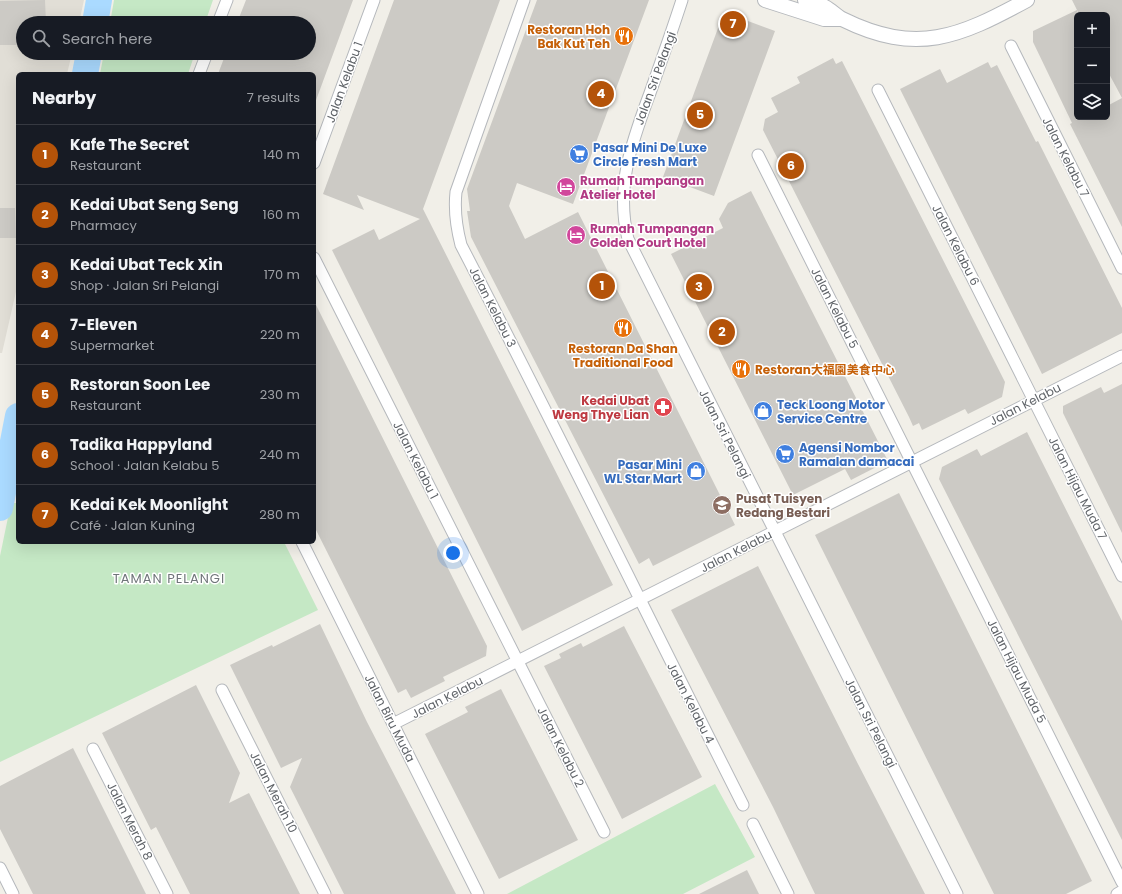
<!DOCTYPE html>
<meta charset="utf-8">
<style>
:root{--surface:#171b24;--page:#242831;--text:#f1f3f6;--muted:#9ea1a6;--line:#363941;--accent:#b45309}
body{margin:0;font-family:Poppins,"Noto Sans SC",sans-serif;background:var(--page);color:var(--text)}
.controls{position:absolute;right:12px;top:12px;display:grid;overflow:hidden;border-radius:6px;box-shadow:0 4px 16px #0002}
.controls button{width:36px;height:36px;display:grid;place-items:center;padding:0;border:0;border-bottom:1px solid var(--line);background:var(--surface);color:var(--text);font:20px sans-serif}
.you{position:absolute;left:453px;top:553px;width:14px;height:14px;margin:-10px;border:3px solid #fff;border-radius:50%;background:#1a73e8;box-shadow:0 0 0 6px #1a73e833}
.badge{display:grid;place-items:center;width:26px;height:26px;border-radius:50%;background:var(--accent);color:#fff;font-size:13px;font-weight:700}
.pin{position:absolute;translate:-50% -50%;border:2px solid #fff;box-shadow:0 1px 4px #0006}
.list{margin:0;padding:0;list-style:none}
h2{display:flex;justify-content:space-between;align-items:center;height:52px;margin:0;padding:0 16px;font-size:17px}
h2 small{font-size:13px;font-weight:400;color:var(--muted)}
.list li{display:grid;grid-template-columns:26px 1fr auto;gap:12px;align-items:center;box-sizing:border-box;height:60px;padding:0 16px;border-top:1px solid var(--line)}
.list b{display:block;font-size:15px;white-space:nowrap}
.list p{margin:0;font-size:13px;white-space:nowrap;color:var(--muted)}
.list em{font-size:13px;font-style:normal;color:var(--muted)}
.icon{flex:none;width:22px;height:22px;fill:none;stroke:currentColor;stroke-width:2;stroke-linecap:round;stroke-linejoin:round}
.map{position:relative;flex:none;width:1122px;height:894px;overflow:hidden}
.search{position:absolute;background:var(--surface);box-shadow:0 4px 16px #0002;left:16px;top:16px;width:300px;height:44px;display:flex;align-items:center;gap:10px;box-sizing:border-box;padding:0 14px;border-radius:22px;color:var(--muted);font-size:15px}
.panel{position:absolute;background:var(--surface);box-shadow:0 4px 16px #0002;left:16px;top:72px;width:300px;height:472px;border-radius:6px}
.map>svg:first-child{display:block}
.education{fill:#e1ded6}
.green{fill:#c5e8c5}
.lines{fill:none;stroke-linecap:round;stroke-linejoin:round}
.river{stroke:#aadaff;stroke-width:26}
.building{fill:#cccac5;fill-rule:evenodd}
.minor-casing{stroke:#b5b8bc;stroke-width:13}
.tertiary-casing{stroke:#b5b8bc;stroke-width:16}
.minor{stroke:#fff;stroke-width:11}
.tertiary{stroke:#fff;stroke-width:14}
.labels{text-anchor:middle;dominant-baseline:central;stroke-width:3;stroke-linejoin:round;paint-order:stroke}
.food-label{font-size:12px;font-weight:bold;fill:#c56008;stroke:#fff;text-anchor:end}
.street-label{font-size:12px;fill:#5f6368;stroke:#fff}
.shop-label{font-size:12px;font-weight:bold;fill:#366cbe;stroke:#fff;text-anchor:start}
.hotel-label{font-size:12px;font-weight:bold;fill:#b23c85;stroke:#fff;text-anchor:start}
.health-label{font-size:12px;font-weight:bold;fill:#be3a42;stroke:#fff;text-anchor:end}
.education-label{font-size:12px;font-weight:bold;fill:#785e54;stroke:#fff;text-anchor:start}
.neighbourhood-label{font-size:13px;letter-spacing:1px;fill:#70757a;stroke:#fff}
</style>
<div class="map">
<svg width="1122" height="894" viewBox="0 0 1122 894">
<rect width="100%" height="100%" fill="#f1efe8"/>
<path class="education" d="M0,0H84L79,23H23V53H72L67,74H18V283L2,353H0Z"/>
<path class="green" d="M114,0H213L205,23H110Z
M104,53H195L188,74H100Z
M11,503H18V542H284L318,610L0,762V556Z
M715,784L755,857L683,894H507Z"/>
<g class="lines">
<path class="river" d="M95,23L99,0
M85,74L89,53
M0,508L18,416"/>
</g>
<path class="building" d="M45,0L46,23H23V45H0V1Z
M246,0H353L315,103L314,74H218L226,53H309V23H237Z
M394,0H500L423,209L613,585L522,631L332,250L374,229L379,240L420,219L357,195L364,210L323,194Z
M537,0H649L573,204L517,183L509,206L525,239L578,212L735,525L653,566L649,558L639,564L471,237L467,211H470L467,189Z
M1072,0H1122V227L1070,124L1072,123L1033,42V31L1077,10ZM1077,10L1079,15H1107V70L1122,98L1107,106V117H1077Z
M724,12L775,31L714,196L663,177Z
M833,58L836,64L842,61L1005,382L1002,397L968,414L965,409L922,430L919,423L913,426L909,417L763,130L765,119L778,112L771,98L800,83L797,77Z
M988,62L991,68L997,65L1036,142L1038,141L1122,308V333L1042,374L900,89L940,69L947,83Z
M751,191L888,461L851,480L845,469L793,495L671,254L723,228L719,219L728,203Z
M0,208H15L16,238H0Z
M314,301L487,646L486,656L443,677L445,681L411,698L406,689L398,693L314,526Z
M1122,384V533L1063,413V406L1101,387L1104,393Z
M1027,432L1122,621V840L939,479L942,467L977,449L981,456Z
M899,493L1092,881L1066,894H994L815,535Z
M758,566L858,764L925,894H815L773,807L671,610Z
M320,624L367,722L456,894H344L293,793L290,787L302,758L281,768L230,665L272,645L273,647Z
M624,626L702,777L622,819L544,666L561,658L559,654L581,643L583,647Z
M196,685L240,773L229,803L249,793L300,894H190L156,827L151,830L102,733Z
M501,689L578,840L499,879L425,734L468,712L465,707Z
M73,748L146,894H33L0,829V786Z
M747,870L759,894H699Z"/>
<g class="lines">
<g class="minor-casing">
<path id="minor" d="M524,0L456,192C454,211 456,226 461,245C557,430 649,619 743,805
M682,0C672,31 661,62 650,93C632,142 615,186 628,239L957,894
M218,23L227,0
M1011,46L1122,268
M199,74L207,53
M878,90L1122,576
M758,155L1122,882
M314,163L374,0
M314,258L604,832
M302,542L478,894
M222,690L325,894
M393,724L1122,356
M93,749L167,894
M753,824L788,894
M0,868L13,894
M1117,894L1122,891"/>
</g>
<g class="tertiary-casing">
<path id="tertiary" d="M765,0L824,19H842
M805,0C811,2 819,4 825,7C831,10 836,16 842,19C917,56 959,37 1027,0"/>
</g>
<use href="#minor" class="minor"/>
<use href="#tertiary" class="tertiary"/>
</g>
<defs>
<g id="restaurant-disc" transform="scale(1)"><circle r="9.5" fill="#e8710a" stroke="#fff"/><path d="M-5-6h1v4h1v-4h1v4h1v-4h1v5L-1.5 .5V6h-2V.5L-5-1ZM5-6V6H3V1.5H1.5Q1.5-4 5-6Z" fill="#fff"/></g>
<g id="supermarket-disc" transform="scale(1)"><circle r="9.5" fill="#3f7fe0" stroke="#fff"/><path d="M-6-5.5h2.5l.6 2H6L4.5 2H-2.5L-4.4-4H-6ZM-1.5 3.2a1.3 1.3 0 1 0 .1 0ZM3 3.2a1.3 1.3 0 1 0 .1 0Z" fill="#fff"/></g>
<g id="hotel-disc" transform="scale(1)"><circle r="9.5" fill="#d1479c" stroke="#fff"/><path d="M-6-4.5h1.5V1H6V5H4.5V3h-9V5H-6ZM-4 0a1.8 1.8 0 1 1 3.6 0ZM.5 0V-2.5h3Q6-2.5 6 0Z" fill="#fff"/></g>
<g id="pharmacy-disc" transform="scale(1)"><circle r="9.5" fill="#e0444e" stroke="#fff"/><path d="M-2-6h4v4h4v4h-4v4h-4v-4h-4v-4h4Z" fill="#fff"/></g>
<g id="shop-disc" transform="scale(1)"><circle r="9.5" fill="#3f7fe0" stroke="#fff"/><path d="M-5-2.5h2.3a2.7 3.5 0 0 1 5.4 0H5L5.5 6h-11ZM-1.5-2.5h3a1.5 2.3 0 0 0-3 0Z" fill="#fff"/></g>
<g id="school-disc" transform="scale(1)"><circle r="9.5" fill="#8d6e63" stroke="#fff"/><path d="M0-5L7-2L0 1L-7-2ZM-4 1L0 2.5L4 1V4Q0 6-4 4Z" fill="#fff"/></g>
</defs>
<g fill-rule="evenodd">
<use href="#restaurant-disc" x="624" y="36"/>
<use href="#supermarket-disc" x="579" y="154"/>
<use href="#hotel-disc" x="566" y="187"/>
<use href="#hotel-disc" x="576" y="235"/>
<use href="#restaurant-disc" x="623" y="328"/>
<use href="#restaurant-disc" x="741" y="369"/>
<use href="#pharmacy-disc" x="663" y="407"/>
<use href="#shop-disc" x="763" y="411"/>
<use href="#supermarket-disc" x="785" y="454"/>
<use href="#shop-disc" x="696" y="471"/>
<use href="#school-disc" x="722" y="505"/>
</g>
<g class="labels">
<g class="food-label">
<text x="610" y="29">Restoran Hoh<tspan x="610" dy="14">Bak Kut Teh</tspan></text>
<text x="623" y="348" text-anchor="middle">Restoran Da Shan<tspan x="623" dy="14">Traditional Food</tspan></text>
<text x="755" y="369" text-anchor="start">Restoran大福園美食中心</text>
</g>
<g class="street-label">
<text transform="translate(655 78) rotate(-70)">Jalan Sri Pelangi</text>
<text transform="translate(344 82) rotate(-70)">Jalan Kelabu 1</text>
<text transform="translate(1066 157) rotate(63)">Jalan Kelabu 7</text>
<text transform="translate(956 245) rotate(63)">Jalan Kelabu 6</text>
<text transform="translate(493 307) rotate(63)">Jalan Kelabu 3</text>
<text transform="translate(835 308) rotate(63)">Jalan Kelabu 5</text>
<text transform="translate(1025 404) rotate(-27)">Jalan Kelabu</text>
<text transform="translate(725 434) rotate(63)">Jalan Sri Pelangi</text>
<text transform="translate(416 460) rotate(63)">Jalan Kelabu 1</text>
<text transform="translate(1078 488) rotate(63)">Jalan Hijau Muda 7</text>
<text transform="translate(736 551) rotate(-27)">Jalan Kelabu</text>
<text transform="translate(1017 671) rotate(63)">Jalan Hijau Muda 5</text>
<text transform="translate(447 697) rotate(-27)">Jalan Kelabu</text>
<text transform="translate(691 703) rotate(63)">Jalan Kelabu 4</text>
<text transform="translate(390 718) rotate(63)">Jalan Biru Muda</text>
<text transform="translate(871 723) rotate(63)">Jalan Sri Pelangi</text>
<text transform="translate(561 747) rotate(63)">Jalan Kelabu 2</text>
<text transform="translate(274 792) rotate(63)">Jalan Merah 10</text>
<text transform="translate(130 821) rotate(63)">Jalan Merah 8</text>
</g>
<g class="shop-label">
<text x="593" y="147">Pasar Mini De Luxe<tspan x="593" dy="14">Circle Fresh Mart</tspan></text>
<text x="777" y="404">Teck Loong Motor<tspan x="777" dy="14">Service Centre</tspan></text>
<text x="799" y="447">Agensi Nombor<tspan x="799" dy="14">Ramalan damacai</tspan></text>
<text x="682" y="464" text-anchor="end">Pasar Mini<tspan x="682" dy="14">WL Star Mart</tspan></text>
</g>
<g class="hotel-label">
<text x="580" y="180">Rumah Tumpangan<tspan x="580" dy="14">Atelier Hotel</tspan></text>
<text x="590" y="228">Rumah Tumpangan<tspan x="590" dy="14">Golden Court Hotel</tspan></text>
</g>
<g class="health-label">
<text x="649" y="400">Kedai Ubat<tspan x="649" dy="14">Weng Thye Lian</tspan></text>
</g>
<g class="education-label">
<text x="736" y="498">Pusat Tuisyen<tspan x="736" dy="14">Redang Bestari</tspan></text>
</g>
<g class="neighbourhood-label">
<text x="169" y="578">TAMAN PELANGI</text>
</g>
</g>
</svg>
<div class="controls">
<button>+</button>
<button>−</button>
<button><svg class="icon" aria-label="layers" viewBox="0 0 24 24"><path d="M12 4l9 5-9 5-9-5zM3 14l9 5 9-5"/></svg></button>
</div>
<div class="you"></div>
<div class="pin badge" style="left:602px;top:286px">1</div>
<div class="pin badge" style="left:722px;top:332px">2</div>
<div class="pin badge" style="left:699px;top:287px">3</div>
<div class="pin badge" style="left:601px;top:94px">4</div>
<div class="pin badge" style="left:700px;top:115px">5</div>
<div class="pin badge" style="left:791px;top:166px">6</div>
<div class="pin badge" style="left:733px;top:24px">7</div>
<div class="search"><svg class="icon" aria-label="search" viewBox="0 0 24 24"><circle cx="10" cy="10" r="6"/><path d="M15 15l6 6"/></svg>Search here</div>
<section class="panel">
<h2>Nearby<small>7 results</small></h2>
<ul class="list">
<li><span class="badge">1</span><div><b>Kafe The Secret</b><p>Restaurant</p></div><em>140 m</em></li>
<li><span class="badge">2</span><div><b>Kedai Ubat Seng Seng</b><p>Pharmacy</p></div><em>160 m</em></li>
<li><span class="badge">3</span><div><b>Kedai Ubat Teck Xin</b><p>Shop · Jalan Sri Pelangi</p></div><em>170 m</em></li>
<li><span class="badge">4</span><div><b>7-Eleven</b><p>Supermarket</p></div><em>220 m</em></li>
<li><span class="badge">5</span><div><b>Restoran Soon Lee</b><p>Restaurant</p></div><em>230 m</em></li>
<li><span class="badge">6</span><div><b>Tadika Happyland</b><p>School · Jalan Kelabu 5</p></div><em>240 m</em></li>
<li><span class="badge">7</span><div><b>Kedai Kek Moonlight</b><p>Café · Jalan Kuning</p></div><em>280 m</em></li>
</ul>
</section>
</div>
